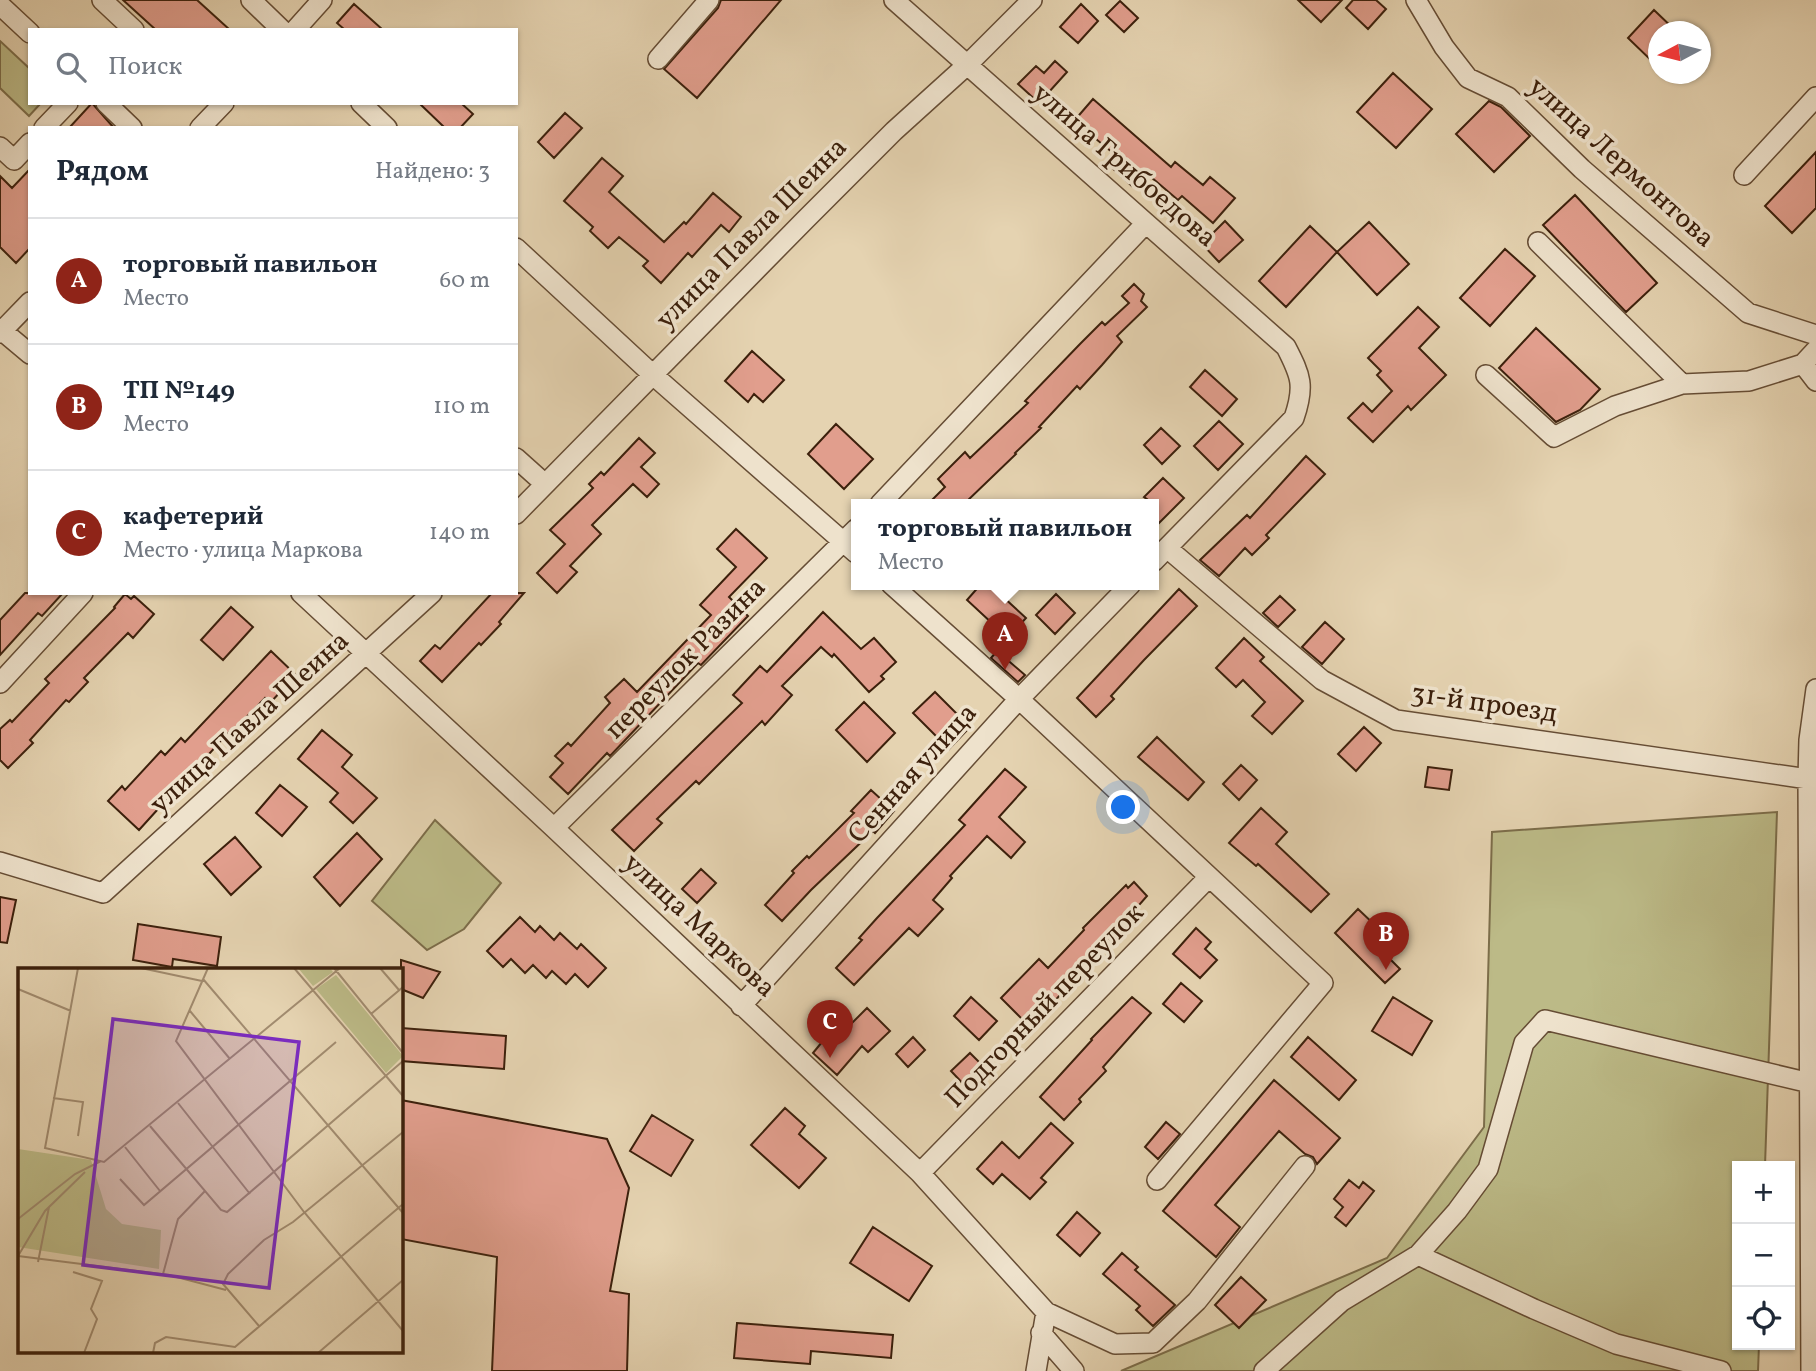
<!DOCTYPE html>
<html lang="ru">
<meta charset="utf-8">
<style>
:root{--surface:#fff;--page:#f6f6f7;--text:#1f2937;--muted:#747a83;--line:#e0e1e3;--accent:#8f2418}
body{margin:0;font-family:Vollkorn,serif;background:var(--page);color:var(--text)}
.controls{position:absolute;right:21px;bottom:21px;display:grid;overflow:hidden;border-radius:0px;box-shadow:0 2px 5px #0004}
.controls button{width:63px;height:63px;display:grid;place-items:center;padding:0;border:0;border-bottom:2px solid var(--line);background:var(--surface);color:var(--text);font:35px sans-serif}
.compass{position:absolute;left:1648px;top:21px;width:63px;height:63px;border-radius:50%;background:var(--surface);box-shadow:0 2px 5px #0004;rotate:263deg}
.you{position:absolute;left:1124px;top:808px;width:24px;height:24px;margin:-18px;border:5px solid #fff;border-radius:50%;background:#1a73e8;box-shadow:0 0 0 10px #1a73e833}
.badge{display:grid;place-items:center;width:46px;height:46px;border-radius:50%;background:var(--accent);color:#fff;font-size:23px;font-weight:700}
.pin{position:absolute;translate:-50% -58px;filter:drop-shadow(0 2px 4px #0008)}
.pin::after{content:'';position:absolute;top:37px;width:24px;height:21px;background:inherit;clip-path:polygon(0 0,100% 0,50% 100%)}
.popup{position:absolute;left:851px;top:499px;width:308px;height:91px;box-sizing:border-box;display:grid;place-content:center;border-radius:0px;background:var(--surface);filter:drop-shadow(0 2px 5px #0005);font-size:23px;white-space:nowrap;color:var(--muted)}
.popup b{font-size:26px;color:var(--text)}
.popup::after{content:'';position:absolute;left:50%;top:100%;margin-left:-14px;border:14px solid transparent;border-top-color:var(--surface)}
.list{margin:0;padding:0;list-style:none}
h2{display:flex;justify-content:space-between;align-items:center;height:91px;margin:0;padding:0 28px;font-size:30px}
h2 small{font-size:23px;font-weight:400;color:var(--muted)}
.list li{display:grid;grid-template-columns:46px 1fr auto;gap:21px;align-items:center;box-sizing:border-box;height:126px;padding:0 28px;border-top:2px solid var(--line)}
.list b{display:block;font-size:26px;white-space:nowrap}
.list p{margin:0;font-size:23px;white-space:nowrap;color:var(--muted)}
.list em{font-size:23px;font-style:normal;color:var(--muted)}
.icon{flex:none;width:38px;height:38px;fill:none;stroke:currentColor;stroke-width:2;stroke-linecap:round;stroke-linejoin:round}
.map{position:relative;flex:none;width:1816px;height:1371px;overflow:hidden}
.search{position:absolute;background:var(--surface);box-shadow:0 2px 5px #0004;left:28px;top:28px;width:490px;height:77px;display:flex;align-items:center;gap:18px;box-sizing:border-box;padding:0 24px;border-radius:0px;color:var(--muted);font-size:26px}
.panel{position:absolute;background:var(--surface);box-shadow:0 2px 5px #0004;left:28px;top:126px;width:490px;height:469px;border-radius:0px}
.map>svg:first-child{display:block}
.green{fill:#bcba87;stroke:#7c6d4a;stroke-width:2}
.building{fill:#e19e8d;stroke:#3c200c;stroke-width:2}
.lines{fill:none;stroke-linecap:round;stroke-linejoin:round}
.minor-casing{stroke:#664d35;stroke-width:22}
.minor{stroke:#eee2cc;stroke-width:19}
.labels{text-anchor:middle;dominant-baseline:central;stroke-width:7;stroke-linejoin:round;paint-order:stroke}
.street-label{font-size:28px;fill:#3c200c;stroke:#eee2cc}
.inset-road{fill:none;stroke:#a18b6f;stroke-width:2}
.view{fill:#7b2cbf;fill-opacity:0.15;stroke:#7b2cbf;stroke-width:3.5}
.inset-edge{fill:none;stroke:#3c200c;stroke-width:3.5}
</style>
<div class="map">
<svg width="1816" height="1371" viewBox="0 0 1816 1371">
<rect width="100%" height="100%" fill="#e5d3b1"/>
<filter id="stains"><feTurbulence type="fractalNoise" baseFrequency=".00286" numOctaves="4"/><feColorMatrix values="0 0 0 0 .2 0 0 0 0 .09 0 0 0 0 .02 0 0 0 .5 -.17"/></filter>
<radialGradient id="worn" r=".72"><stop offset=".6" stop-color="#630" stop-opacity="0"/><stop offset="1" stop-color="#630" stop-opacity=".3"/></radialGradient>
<path class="green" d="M0,41L30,69V103H41L29,116L0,88Z
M1777,812L1765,1166H1737V1345H1759L1758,1371H1121L1387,1258L1484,1127L1492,832Z
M435,820L501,883L464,929L427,950L372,901Z"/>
<path class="building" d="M123,0H197L230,30H156Z
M721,0H781L697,98L664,69L718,8Z
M1298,0H1342L1321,22Z
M1353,0H1376L1386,9L1368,29L1346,8Z
M1120,1L1138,18L1124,32L1106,15Z
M354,4L383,30H345L337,23Z
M1081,4L1098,21L1078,43L1060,27Z
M1654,10L1677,32H1658V67L1628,38Z
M1055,61L1067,72L1039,103L1018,84L1036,66L1044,73Z
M1393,73L1432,109L1396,148L1357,112Z
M1093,99L1171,167L1175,162L1203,185L1210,177L1235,198L1213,223L1182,196L1178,200L1145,172L1132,186L1110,166L1118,157L1074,121Z
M1489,101L1501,107L1530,136L1494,172L1456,134Z
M92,103L114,128H69Z
M419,103H461L473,114L460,128H445Z
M565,113L582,128L554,158L538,142Z
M1816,152V208L1792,233L1765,206Z
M602,158L623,176L609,192L664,242L684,222L686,224L713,193L741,217L729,232L721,225L692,257L688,253L661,283L643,266L648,261L619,237L608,248L590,231L593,227L564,201Z
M30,169V248L16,263L0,247V176L12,188Z
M1575,195L1657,283L1626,312L1543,225Z
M1225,221L1243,240L1219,262L1202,244Z
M1369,222L1409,264L1377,295L1337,252Z
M1310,226L1337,252L1286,307L1259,281Z
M1505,249L1535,276L1490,326L1460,298Z
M1134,284L1144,294L1141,301L1147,307L1117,336L1122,342L1102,365L1080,389L1077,386L1039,427L1041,428L1015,453L1016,454L964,504H928L945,487L938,479L965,452L970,458L1028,403L1025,401L1080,344L1102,322L1105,325L1129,303L1122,296Z
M1418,307L1439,327L1419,348L1446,375L1411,410L1408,406L1373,442L1348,418L1363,403L1372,412L1392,391L1377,375L1381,371L1368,358Z
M1536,328L1600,389L1580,410L1556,422L1499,368Z
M752,351L784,380L763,402L754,394L748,402L725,381Z
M1205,370L1237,399L1222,416L1190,387Z
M1219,421L1243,444L1218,470L1194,446Z
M836,424L873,459L844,489L808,454Z
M1161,428L1180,446L1162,464L1144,445Z
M639,438L655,453L641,467L659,484L647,497L633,484L592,525L601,534L570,566L577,572L557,593L537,573L565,544L550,530L593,488L589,484L601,472L604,475Z
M1306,456L1325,474L1266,535L1269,538L1252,555L1245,548L1219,576L1200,560L1247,515L1250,518Z
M1163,478L1184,498L1154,528V504L1144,497Z
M736,529L767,558L729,597L748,616L701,665L698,663L610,756L607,753L568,794L550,777L563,763L555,756L568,743L571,746L610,703L605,697L624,679L637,692L711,615L700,605L736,567L717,549Z
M981,584H989L1026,618L1008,638L967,600Z
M1179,589L1197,606L1144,660L1111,696L1114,699L1096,717L1077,698Z
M25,593H63L42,616L38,613L0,655V620Z
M492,593H524L499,622L501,624L481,645L479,643L442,682L420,661L435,645L440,649Z
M125,594L131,599L134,596L154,614L133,638L128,633L84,678L88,682L69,702L66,700L30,740L33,743L8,768L0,760V729L10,720L12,722L49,683L45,679L115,608L114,607Z
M1056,594L1075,613L1055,634L1036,615Z
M1280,596L1295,610L1278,627L1263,613Z
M231,607L253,627L223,660L201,640Z
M823,612L861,649L874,638L896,662L881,676L884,679L869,692L834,654L832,657L821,647L782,686L792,695L765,725L762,721L699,784L696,781L657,819L662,823L634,851L612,830L742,703L733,695L760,666L767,672Z
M1325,622L1344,639L1322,664L1302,647Z
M1244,638L1264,657L1260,661L1303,701L1272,734L1252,716L1265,702L1243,680L1236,687L1216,668Z
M271,651L296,675L270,703L265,698L231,733L230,731L188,777L191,780L171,801L168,798L139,830L108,801L122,786L125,790L161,751L165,755L181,738L185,742Z
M997,651L1025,675L1018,682L991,658Z
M935,692L970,727L949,749L913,713Z
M864,702L895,733L867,762L836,730Z
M1364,727L1381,743L1356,771L1338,754Z
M322,730L352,755L342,767L377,798L353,823L330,802L338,793L298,759Z
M1157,737L1204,782L1188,800L1138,757Z
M1241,765L1257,780L1239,800L1223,784Z
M1428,767L1452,770L1449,790L1425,787Z
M1005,769L1026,787L999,817L1025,842L1011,858L987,836L950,876L952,878L933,900L943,909L918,936L909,928L854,985L836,968L862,940L859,938L877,918L965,825L959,820Z
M280,785L307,807L282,836L256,813Z
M871,790L894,811L875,833L873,831L811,890L782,921L765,905L794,873L792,871L807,856L809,858L854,813L851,811Z
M1261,808L1287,832L1276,844L1329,894L1311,912L1258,864L1256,866L1229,843Z
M357,833L382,859L340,906L314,877Z
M235,837L261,867L231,895L204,864Z
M701,869L716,883L697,903L682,889Z
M1134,882L1147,896L1031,1028L1001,998L1039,959L1048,968L1084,930L1083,928L1126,885L1128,888Z
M0,897L16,900L7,943L0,942Z
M1358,909L1378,928L1369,938L1400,969L1385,983L1335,933Z
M520,917L535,932L540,926L554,940L560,933L577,949L581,944L606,968L588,987L575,974L566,984L552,971L546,978L533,965L525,973L511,959L503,967L487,951Z
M138,924L221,937L217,966L173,959L172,967L133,960Z
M1196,928L1211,942L1205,949L1217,960L1200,978L1173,954Z
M401,960L440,972L423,998L401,989Z
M1181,983L1202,1001L1184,1022L1163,1004Z
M971,997L997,1021L979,1040L954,1016Z
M1132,997L1151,1013L1103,1067L1106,1071L1079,1099L1081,1102L1064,1120L1040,1097L1092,1040L1091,1039Z
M1393,997L1432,1021L1412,1055L1372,1031Z
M867,1008L890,1031L868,1052L862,1046L837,1075L813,1053L822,1042L828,1047Z
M401,1028L506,1036L504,1069L401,1061Z
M913,1037L925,1050L908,1067L896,1054Z
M1308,1037L1356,1080L1339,1100L1291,1057Z
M970,1053L989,1072L970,1091L951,1071Z
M1274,1080L1340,1138L1317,1164L1313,1157L1305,1154L1279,1131L1215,1205L1240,1227L1216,1257L1163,1211Z
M401,1100L607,1139L629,1188L610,1291L629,1294L627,1371H492L497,1257L401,1239Z
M785,1108L805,1126L799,1134L826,1158L799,1188L751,1145Z
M652,1115L693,1140L671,1176L630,1151Z
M1166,1122L1180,1134L1158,1159L1145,1147Z
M1051,1123L1073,1143L1041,1178L1046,1182L1030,1199L1002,1174L993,1184L977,1169L1002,1142L1019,1158Z
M1349,1180L1359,1188L1363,1182L1374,1191L1346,1226L1335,1217L1343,1207L1334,1199Z
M1077,1212L1100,1233L1080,1256L1057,1235Z
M873,1227L932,1266L909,1301L850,1263Z
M1122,1253L1138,1267L1135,1270L1175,1305L1153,1326L1136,1310L1140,1306L1103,1274Z
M1241,1277L1266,1300L1239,1328L1215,1305Z
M737,1323L893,1335L891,1358L811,1351L810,1364L734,1358Z"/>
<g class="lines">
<g class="minor-casing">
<path id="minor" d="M102,0L134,30
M251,0L282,30
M894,0L1286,347C1301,376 1305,386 1294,418L1154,561
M1416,0L1444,47L1468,78L1508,97L1582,169L1748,313L1816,335
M0,5L30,33
M295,30L322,0
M658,59L709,0
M106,103L132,128
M361,103L387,128
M44,128L68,103
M200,128L224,103
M0,147L14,160L30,143
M1744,175L1816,97
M1538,242L1682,384
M516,248L652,374L856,553
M0,329L30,354
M0,333L30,302
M1816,350L1803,364L1816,381
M1486,375L1554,437L1615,406L1682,384L1749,381L1803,364
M516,458L545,484
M880,504L1146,223
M516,514L805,220L894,131L967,65L1032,0
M1167,548L1322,680L1396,720L1808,779
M891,584L1019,699L1323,983L1157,1180
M301,593L554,828L920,1173L1046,1312L1115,1344L1153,1343L1197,1301L1305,1166
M0,683L83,593
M554,828L856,529
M0,862L103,893L432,593
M741,1006L1019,699L1131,584
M920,1173L1209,877
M1418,1255L1534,1309L1616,1344L1721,1371
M1041,1333L1074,1371
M1036,1371L1046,1312
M1264,1371L1342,1301L1418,1255L1457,1211L1488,1169L1524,1043L1545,1020L1810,1083
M1811,1371L1808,779L1809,740L1816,689"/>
</g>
<use href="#minor" class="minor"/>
</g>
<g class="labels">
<g class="street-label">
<text transform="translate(1621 163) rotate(42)">улица Лермонтова</text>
<text transform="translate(1124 166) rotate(41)">улица Грибоедова</text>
<text transform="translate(752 234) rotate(-45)">улица Павла Шеина</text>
<text transform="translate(686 659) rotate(-45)">переулок Разина</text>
<text transform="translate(1484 704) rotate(8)">31-й проезд</text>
<text transform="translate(250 723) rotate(-42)">улица Павла Шеина</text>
<text transform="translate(913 774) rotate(-48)">Сенная улица</text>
<text transform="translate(699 926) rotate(43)">улица Маркова</text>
<text transform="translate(1045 1006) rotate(-46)">Подгорный переулок</text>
</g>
</g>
<g transform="translate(18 968)">
<rect width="385" height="385" fill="#e5d3b1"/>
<path d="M280,0H312L315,4L295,18ZM318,7L385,88L368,105L298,21ZM0,181L73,192L88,241L104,256L143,262L141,301L0,279Z" fill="#bcba87"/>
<path class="inset-road" d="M60,0L27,180L86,194L322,0M123,0L184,13M190,0L158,73L286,244L385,363M276,0L385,128M316,0L385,85M362,0L381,22M185,11L385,245M0,21L53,43M172,43L212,91M353,46L385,19M35,130L65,134L60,168M160,135L232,226M132,158L203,242L209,244L385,93M107,179L142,223M102,211L126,237L318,74M0,251L57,206L83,193M0,288L151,307L208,322M0,288L27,243L67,204M20,294L31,239M55,304L84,313L73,341L79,351L66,385M145,306L160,251L187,223M241,358L205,316L210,306L246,272L275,254L385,164M135,385L137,375L148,369L217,379L385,236M300,385L385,312"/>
<path class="view" d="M95,51L281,74L251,320L65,297Z"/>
<rect width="385" height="385" class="inset-edge"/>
</g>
<rect width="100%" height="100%" filter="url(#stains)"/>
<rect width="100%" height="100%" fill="url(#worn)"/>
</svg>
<div class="controls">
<button>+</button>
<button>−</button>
<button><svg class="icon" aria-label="locate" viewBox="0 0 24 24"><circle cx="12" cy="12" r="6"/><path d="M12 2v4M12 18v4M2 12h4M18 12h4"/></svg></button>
</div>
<svg class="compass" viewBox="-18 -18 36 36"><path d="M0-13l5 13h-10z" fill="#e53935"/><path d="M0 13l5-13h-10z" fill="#747a83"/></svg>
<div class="you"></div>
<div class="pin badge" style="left:1005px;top:670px">A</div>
<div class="popup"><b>торговый павильон</b>Место</div>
<div class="pin badge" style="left:1386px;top:970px">B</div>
<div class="pin badge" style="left:830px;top:1058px">C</div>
<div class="search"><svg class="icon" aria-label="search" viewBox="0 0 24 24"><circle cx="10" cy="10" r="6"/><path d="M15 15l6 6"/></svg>Поиск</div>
<section class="panel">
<h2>Рядом<small>Найдено: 3</small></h2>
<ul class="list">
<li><span class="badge">A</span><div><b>торговый павильон</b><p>Место</p></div><em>60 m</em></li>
<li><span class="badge">B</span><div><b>ТП №149</b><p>Место</p></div><em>110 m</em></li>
<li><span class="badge">C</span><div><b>кафетерий</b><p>Место · улица Маркова</p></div><em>140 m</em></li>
</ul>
</section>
</div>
